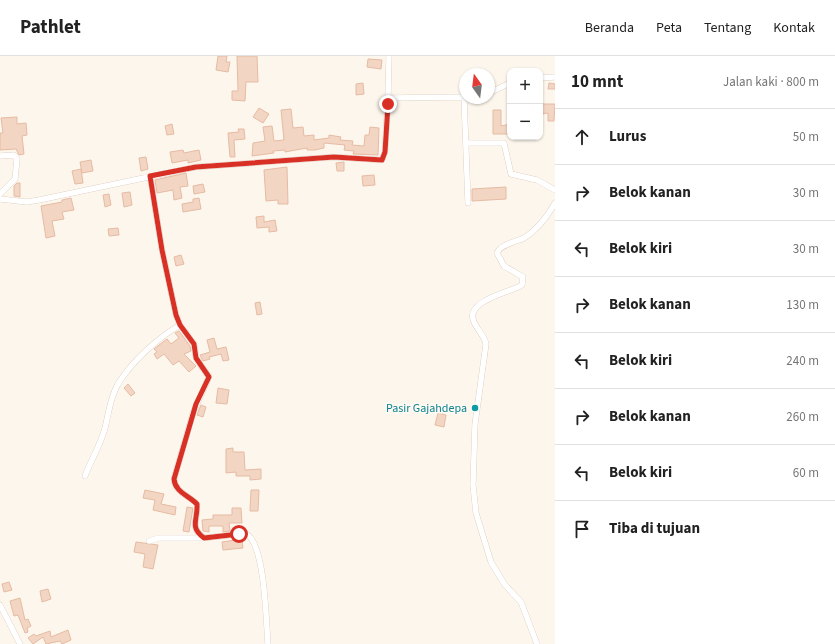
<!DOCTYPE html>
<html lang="id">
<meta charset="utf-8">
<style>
:root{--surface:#fff;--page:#f6f6f6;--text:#222;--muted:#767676;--line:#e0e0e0}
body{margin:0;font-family:"Source Sans 3",sans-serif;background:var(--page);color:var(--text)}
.controls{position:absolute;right:12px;top:12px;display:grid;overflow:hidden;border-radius:8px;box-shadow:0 1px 3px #0004}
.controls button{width:36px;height:36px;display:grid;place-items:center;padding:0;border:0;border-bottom:1px solid var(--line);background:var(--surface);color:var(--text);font:20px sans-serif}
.compass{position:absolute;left:459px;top:12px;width:36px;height:36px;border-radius:50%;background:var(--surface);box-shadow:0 1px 3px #0004;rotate:346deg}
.stop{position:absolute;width:12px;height:12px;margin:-9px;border:3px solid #d93025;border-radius:50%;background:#fff}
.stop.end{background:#d93025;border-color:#fff;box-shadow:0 1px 4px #0008}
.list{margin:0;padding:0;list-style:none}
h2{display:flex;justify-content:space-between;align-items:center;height:52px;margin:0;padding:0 16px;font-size:17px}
h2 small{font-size:13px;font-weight:400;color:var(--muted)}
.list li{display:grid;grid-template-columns:26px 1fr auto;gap:12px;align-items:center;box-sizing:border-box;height:56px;padding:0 16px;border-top:1px solid var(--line)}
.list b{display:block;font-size:15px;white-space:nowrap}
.list em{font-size:13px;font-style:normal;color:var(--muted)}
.icon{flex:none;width:22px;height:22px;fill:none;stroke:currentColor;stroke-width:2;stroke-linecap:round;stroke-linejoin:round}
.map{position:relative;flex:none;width:555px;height:588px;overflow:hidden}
header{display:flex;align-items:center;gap:24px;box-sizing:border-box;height:56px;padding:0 20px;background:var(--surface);border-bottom:1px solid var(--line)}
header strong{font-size:19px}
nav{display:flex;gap:22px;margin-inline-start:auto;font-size:14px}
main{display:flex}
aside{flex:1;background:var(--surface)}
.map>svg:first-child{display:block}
.building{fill:#f3d5c3;stroke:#e6bba3}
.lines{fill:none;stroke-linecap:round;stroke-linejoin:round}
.minor-casing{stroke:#d1beb0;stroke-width:6}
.minor{stroke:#fff;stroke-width:5.5}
.route{stroke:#d93025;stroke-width:5}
.culture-dot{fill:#0f9aa8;stroke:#fffaf3;stroke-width:1.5}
.labels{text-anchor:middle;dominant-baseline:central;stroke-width:3;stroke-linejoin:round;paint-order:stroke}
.culture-label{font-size:12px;fill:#0d838f;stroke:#fffaf3;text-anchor:end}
</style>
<header>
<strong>Pathlet</strong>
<nav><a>Beranda</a><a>Peta</a><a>Tentang</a><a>Kontak</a></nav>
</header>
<main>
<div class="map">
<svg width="555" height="588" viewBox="0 0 555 588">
<rect width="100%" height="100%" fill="#fdf6ec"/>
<path class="building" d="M218,0H227L226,6H230L228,16L216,14Z
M237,0H257L258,26H246L245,45L232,44V35H238Z
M368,3L382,4L381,13L367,11Z
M363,27L364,38L356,39V28Z
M549,27L555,28V33H548Z
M540,48H555L554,65H548V57L540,58Z
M259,52L269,58L263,67L253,61Z
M291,53L293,72L303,71L304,80L314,79V84L329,82V79L341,81L340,84L353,85L352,89L364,90L365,79H369L370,71L379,72L378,99L353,98L354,95L344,94L345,89L324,87V92L315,94H307V92L285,96V94L273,95L274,97L252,100L253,87L265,85L263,71L272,70L274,85L284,84L281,54Z
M493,54H501V70L510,68V78H493Z
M17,61V68L26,67L27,79L22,80L24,98L19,99L16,93L0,94V77H3L1,62Z
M172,68L174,78L167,79L165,70Z
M238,73H244L245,83L234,84L235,101H230L228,77L239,76Z
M183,94L184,97L199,94L201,104L188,107V104L172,107L170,96Z
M146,101L148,113L141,115L139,102Z
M91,104L93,115L82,117L80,106Z
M344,106V115H337L336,107Z
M287,111L288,148H278V144L266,145L264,114Z
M81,113L83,127L75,128L72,115Z
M186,117L188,130L180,131L182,142L174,144L173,134L157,137L155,124Z
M374,119L375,129L363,130L362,120Z
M17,127H20V141L14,140V130Z
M203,128L205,136L194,138L193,130Z
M506,131V143L472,145V133Z
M130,136L132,149L124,151L122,137Z
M109,138L111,149L105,151L103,139Z
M71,142L74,154L62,156L64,163L52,165L55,180L46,182L41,150L62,146V144Z
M199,142L201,153L183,156L182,148L193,146V143Z
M264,160V166L275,164L277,175L269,176V171L257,172L256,161Z
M118,172L119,179L109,180L108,173Z
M181,199L184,208L176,210L174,201Z
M260,246L262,258L257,259L255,247Z
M179,275L190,290L191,295L184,298L196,310L189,316L179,305L173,309L164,298L157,303L154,298L157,296L154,293L167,283L171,288L179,282L175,277Z
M214,282L217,293L226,291L229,304L223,305L221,298L209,301L210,303L203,305L200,299L210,296L207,284Z
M128,328L135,337L131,340L124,332Z
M218,332L229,334L227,348L216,347Z
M201,349L206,351L203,361L197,359Z
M438,357L446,359L444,371L435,369Z
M233,392V396H244L245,414L261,413V423L250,424V420H236V416L226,417V393Z
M145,434L164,438L161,448L176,451L175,459L153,454L155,444L143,442Z
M251,434H259L258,455H250Z
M187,451L193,452L189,476L183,475Z
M232,452H241L242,467H229L230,475L223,476V470H209V476L203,475L202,464L213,463V459H232Z
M242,483L243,492L223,494L222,486Z
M136,486L158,489L153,513L143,511L145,498L134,496Z
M9,526L12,534L4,536L2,528Z
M48,533L51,543L42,546L40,535Z
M20,542L25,564L28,563L31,570L27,572L28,576L25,577L18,559L14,560L10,545Z
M68,574L71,584L62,588L60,585L46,588L43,581L33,588L28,582L34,578L36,580L50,575L51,581Z"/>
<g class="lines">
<g class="minor-casing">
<path id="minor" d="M540,22L555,21
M489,37L510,27
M464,41L468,147
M388,42L389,0
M466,87H504L511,118L537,124L555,134
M0,100L14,99L17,103L15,123L0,138
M150,120L162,194L176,259L180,269L194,288L196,302L209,321L193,357L174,423C175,436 188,439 197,448C198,464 189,471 204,482L239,478L248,479C265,493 266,564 268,588
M0,143L27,146L39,144L196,111L334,101L382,104L385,96L388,42L465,41
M85,420C91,404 101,388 105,372C109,356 110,342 118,328C132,305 158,282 180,269
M149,485L159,482H204
M0,549L20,588
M537,588L521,546L505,529L491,506L476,457L473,429L475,368L486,288C484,278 475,272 473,263C468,244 511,236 522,229L523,221L504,210L497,197C501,188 516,186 524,182C537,174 547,161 555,147"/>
</g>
<use href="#minor" class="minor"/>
</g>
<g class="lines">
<path class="route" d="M239,478L204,482C189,471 198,464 197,448C188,439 175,436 174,423L196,348L209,321L196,302L194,288L180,269L176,259L162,194L150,120L196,111L334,101L382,104L385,96L388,48"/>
</g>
<circle class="culture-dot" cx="475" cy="352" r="4"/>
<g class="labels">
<g class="culture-label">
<text x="467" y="352">Pasir Gajahdepa</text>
</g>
</g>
</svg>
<div class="controls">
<button>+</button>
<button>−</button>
</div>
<svg class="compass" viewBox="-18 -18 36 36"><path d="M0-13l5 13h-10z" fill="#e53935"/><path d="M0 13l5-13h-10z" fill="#767676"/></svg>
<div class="stop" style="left:239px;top:478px"></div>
<div class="stop end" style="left:388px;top:48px"></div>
</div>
<aside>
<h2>10 mnt<small>Jalan kaki · 800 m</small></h2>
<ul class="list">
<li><svg class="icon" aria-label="ahead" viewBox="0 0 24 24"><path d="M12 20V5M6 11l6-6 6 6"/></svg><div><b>Lurus</b></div><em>50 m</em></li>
<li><svg class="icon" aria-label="right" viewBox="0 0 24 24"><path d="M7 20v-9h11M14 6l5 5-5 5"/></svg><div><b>Belok kanan</b></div><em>30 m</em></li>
<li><svg class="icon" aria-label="left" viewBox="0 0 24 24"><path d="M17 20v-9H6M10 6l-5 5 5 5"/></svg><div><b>Belok kiri</b></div><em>30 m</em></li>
<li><svg class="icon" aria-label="right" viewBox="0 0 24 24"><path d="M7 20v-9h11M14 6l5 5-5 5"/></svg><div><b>Belok kanan</b></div><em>130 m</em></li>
<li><svg class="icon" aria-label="left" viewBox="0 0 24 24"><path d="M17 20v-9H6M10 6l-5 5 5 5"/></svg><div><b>Belok kiri</b></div><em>240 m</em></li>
<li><svg class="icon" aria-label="right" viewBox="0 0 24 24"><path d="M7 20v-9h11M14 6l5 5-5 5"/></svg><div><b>Belok kanan</b></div><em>260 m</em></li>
<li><svg class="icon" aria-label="left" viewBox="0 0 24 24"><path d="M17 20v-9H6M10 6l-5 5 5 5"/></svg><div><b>Belok kiri</b></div><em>60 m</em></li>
<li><svg class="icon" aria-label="arrive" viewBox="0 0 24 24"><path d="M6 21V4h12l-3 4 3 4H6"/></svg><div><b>Tiba di tujuan</b></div></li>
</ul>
</aside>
</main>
